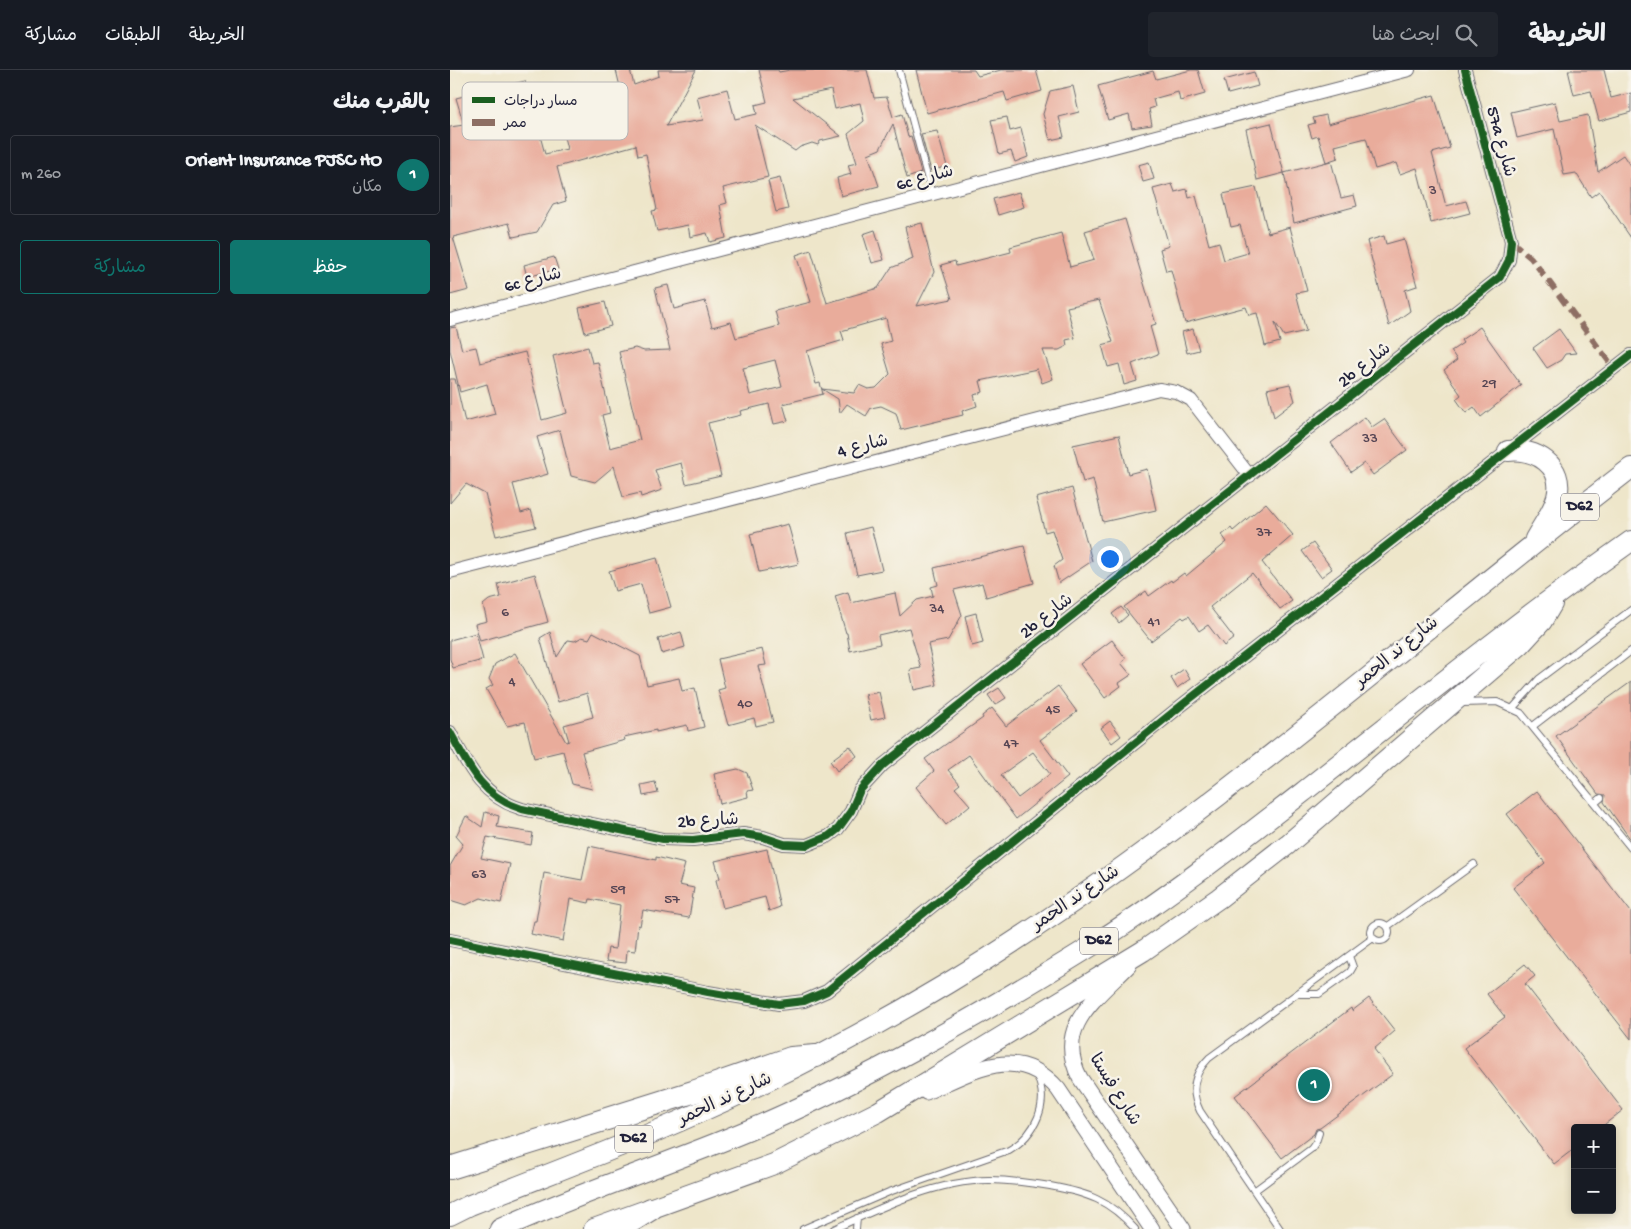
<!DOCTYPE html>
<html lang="ar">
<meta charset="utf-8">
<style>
:root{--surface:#171b24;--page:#20242c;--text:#f1f3f6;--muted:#9ea1a6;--line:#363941;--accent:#0f766e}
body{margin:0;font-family:"Gochi Hand","Playpen Sans Arabic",sans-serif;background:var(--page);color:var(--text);direction:rtl}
.controls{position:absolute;right:15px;bottom:15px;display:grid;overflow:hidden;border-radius:5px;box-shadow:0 2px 8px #0003}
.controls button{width:45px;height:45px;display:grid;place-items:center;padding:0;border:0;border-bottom:1px solid var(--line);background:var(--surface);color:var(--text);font:25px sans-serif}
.you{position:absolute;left:659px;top:488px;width:18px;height:18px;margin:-12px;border:4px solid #fff;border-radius:50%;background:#1a73e8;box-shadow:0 0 0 8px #1a73e833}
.badge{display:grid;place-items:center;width:32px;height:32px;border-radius:50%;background:var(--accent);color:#fff;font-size:16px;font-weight:700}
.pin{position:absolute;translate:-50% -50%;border:2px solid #fff;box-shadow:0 1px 5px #0006}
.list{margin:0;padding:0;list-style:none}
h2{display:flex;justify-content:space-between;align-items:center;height:65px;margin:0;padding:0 20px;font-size:21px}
h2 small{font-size:16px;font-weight:400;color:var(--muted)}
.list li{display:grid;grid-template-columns:32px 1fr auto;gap:15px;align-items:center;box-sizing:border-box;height:80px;margin:0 10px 10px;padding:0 10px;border:1px solid var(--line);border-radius:5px}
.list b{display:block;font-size:19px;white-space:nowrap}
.list p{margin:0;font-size:16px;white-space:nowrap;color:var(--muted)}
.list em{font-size:16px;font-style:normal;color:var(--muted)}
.actions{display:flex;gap:10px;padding:15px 20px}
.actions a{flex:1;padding:11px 0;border:1px solid var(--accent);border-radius:5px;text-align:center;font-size:18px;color:var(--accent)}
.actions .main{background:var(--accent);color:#fff}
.icon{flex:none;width:28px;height:28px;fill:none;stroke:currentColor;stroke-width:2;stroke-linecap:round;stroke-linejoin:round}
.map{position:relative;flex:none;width:1181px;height:1159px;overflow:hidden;direction:ltr}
header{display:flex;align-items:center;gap:30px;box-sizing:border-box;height:70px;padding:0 25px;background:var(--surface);border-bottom:1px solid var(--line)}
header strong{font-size:24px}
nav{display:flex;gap:28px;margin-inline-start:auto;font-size:18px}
.search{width:350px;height:45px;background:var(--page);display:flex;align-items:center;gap:12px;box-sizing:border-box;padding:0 18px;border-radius:5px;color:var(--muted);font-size:19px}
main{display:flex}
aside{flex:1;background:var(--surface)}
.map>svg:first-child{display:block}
.building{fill:#e9ac9b;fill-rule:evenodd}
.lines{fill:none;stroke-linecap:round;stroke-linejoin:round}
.service-casing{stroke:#69676d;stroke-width:8}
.minor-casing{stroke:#69676d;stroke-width:14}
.tertiary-casing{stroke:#69676d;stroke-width:17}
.primary-casing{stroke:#69676d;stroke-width:22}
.motorway-casing{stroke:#69676d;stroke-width:24}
.service{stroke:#fff;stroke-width:6}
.minor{stroke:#fff;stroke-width:12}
.tertiary{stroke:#fff;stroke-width:15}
.primary{stroke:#fff;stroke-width:20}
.motorway{stroke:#fff;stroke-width:22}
.quiet{stroke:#8d6e63;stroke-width:6;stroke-dasharray:12 6;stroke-linecap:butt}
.cycleway-casing{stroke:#f7f3e8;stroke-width:11}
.cycleway{stroke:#1b5e20;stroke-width:8}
.labels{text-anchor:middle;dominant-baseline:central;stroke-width:5;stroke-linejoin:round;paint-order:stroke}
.number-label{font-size:15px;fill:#544453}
.shield{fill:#f7f3e8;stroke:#62616f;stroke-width:1}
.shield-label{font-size:16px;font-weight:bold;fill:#22223b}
.street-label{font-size:18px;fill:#22223b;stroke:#f7f3e8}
.key{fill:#f7f3e8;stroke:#b7b4b4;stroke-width:1}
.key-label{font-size:14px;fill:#22223b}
</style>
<header>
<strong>الخريطة</strong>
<div class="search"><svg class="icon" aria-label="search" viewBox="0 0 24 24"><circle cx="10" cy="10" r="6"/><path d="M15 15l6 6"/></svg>ابحث هنا</div>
<nav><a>الخريطة</a><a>الطبقات</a><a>مشاركة</a></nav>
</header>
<main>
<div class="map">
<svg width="1181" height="1159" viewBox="0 0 1181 1159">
<rect width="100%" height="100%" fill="#f7f3e8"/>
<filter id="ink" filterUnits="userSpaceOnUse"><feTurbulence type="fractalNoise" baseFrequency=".02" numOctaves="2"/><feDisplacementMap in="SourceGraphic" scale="10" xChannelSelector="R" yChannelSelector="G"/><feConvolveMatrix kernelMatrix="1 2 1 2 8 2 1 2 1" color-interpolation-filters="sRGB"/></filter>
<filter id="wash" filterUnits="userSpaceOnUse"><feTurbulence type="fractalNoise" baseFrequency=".0096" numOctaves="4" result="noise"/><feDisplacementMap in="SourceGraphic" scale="20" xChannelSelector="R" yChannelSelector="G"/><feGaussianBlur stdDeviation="1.12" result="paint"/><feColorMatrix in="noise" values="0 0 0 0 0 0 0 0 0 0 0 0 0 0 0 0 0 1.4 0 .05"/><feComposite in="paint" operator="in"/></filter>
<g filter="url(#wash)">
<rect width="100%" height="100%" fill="#eee6ca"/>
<g id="blocks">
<path class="building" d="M166,0H180L184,15L209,6L208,0H246L216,56L253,50L247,27L277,19L285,49L307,44L305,35L317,32L309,0H328L329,2L340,0H417L424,28L437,27L443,47L452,44L458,67L461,66L471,103L457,108L443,54L430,79L418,84L429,116L391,126L387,108L401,104L398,95L407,93L398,64L414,51L410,33L385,39L381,20L343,28L391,66L370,71L368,75L362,73L350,77L345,81L305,55L318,107L273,118L277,133L270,135L276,168L260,172L257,163L240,167L238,155L207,161L202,141L207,140L196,84L188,86L186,75L107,97L116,131L103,135L87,162L63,167L59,153L3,167L19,220L0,225V57L14,55L6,28L75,11L95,84L117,79L112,59L117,57L126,39L146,36L150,30L177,46Z
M466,0H524L528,6L551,0H586L592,21L557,31L554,22L477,43Z
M741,0H748L755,24L730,31L728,22L703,29L705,37L699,39L702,55L682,58L679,44L658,50L648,16L703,1L706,9Z
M1118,0H1154L1161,28L1181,23V42L1149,51L1141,21L1124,25Z
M804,2L808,16L778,24L774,10Z
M623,16L629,42L609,47L614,67L600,70L593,44L600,21Z
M984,25L1000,78L982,83L996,136L1016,131L1020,143L981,153L967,98L950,104L946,93L925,99L916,68L885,76L888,88L876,92L868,66L862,68L858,55L865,53L863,48L876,45L878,54Z
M1105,32L1110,51L1138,45L1148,102L1173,85L1181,97V168L1149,121L1141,127L1126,103L1114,105L1104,59L1067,68L1061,42Z
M557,47L560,61L571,58L578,87L565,92L561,81L549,84L541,50Z
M821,53L834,103L807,110L796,59Z
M487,61L497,96L481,101L471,64Z
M881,91L891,128L904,125L907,136L844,153L834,103Z
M699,92L704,109L693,112L688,95Z
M330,108L338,139L326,142L318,111Z
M722,114L725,122L737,119L739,128L746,126L759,175L769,172L774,190L798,183L790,155L781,157L773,124L806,117L818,163L840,157L857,221L846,223L856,261L834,266L825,252L830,272L815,276L807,243L799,245L796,237L735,253L721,200L716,201L710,179L719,176L703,119Z
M569,122L574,137L548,145L543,129Z
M675,149L706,254L700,256L708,284L682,294L687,311L674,315L669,294L658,297L652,275L663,272L649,230L617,237L625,268L616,270L617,276L609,280H593L603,309L592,313L587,299L530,311L533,322L524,325L527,336L512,341L513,345L451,360L446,343L431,336L421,338L416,346L397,334L390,343L388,329L372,319L404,323L409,315L418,319L426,318L440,304L431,274L441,271L436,248L391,261L394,270L357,281L366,314L370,313L373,324L333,334L338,351L324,354L319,334L290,341L291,345L258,353L271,406L236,414L231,393L205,400L212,420L191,427L190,423L173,427L164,396L145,412L121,406L110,360L87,367L98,404L63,414L71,443L81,440L86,457L46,466L35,424L16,414L0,433V309H5L15,352L45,344L37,314L10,322L0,280V258L6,257L12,280L26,277L30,293L75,282L92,350L117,343L103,286L138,277L142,293L148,292L160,343L152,345L160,378L190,370L169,282L185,278L194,281L220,280L205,218L218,215L224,239L255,231L262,257L281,252L286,268L329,256L325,241L361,232L346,185L361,180L377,233L428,218L441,198L463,189L455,157L472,153L484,202L467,236L502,229L491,195L505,191L506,196L561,182L560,177L611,163L620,197L644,190L635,161ZM325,290L332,317L300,325L293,298Z
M425,160L434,190L422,193L413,164Z
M934,166L936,174L954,169L967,216L955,220L960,241L939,256L917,171Z
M104,187L108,199L77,207L74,195Z
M155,232L161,256L135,263L129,238Z
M1030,257L1071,315L1031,347L1024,337L1016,343L1006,329L1011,325L994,300L1007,290L1001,281L1013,273L1011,270Z
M743,259L749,280L737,283L732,262Z
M1109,259L1126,283L1115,284L1111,290L1097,298L1083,278Z
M840,314L845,331L824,347L817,319Z
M915,347L922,357L934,349L957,380L923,405L914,393L901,402L881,373Z
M669,365L678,404L697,399L706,440L653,452L643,409L633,412L623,375Z
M622,418L642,491L609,513L604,496L612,490L602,460L595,462L586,428Z
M816,433L843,465L812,492L842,531L830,539L802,503L760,537L784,568L774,576L758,555L749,561L739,546L734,549L732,547L701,571L674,537L696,521L699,526L721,510L722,512L734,503L736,506L777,472L772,465L781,458L783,461Z
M338,454L349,494L309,502L300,464Z
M421,457L432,500L407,505L397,463Z
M863,473L882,499L871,507L852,481Z
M574,476L584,513L536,527L532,513L504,520L512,545L498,570L478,574L487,615L464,620L460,600L471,598L459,558L428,565L430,574L400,581L397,563H396L385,526L398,522L401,533L445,523L450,546L467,530L483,526L481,517L488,515L484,498Z
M207,488L221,537L199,543L191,514L165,521L159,501Z
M85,504L98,552L30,571L25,554L37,551L33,535L39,530L51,527L48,514Z
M671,537L678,545L669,553L662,544Z
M526,543L533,573L522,576L515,546Z
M100,562L107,587L118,570L125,571L132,567L139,569L143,562L190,586L197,615L229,608L232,621L245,618L254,657L238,661L237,655L206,662V660L174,667L175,670L132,682L142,719L122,714L113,681L84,688L75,652L57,656L36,619L43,615L39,609L45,594L65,583L116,672L119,671L114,655L143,647L137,623L108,632L90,568Z
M231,562L235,577L212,584L208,569Z
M26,563L33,590L3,598L0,589V570Z
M662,570L676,589L671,593L681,605L669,613L671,616L655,628L630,594Z
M312,579L316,595L308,596L323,652L306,656L304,648L278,655L268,620L275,618L268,589Z
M734,599L740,609L727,618L721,608Z
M1181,612V770L1154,732L1155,725L1148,724L1106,666Z
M608,616L627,642L590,670L618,707L566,749L519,685L498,700L510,714L505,718L520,735L496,755L466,717L484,701L475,689L533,648L532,646L542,638L556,656ZM583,682L600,704L568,728L551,705Z
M549,618L556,628L545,635L538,625Z
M429,622L435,647L421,650L415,625Z
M660,651L671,666L662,673L651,658Z
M400,676L407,686L387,701L380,691Z
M288,699L297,703L303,720L297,721L298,727L270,734L264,704Z
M205,712L208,723L193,726L191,715Z
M1087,721L1181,842V969L1063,818L1095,793L1057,744Z
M35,742L49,746L47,757L83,763L81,775L37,767L31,788L60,794L51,833L31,828L16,835L0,830V796L13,774L6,766L16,746L32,757Z
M139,776L206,790V787L235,794L229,815L244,818L239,848L193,840L190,856L188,855L185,881L177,880L176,893L156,891L158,878L165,879L170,835L140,829L139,833L120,829L113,871L81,864L84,851H86L94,803L132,810Z
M317,779L330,837L319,841L315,827L273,838L266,810L270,808L265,791Z
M1075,894L1085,906L1075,914L1173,1040L1150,1058H1125V1078L1104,1094L1014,978L1055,947L1037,924Z
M919,928L945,961L924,979L943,1004L870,1058L866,1059L864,1064L832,1088L785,1026L901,938L902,941Z"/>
</g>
</g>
<g filter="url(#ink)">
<use href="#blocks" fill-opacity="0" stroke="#69676d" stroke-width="1"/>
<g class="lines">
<g class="service-casing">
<path id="service" d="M449,0L482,125
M1012,633L1047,632L1071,643L1181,778
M1063,638L1089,609L1181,540
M1083,656L1181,581
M1145,733L1151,728
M921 862a9 9 0 1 1 18 0a9 9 0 1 1-18 0Z
M938,856L1024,794
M850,924H869L900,902L903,897L899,886
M804,1121L861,1079L866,1072L869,1063
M353,1159L439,1122L559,1080C585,1065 601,1033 586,1004
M384,1159C432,1137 485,1111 539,1110C559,1110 580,1113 600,1116C638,1123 659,1130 685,1159
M406,1159L407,1148
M830,1159L750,1041C740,1021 743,1004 759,988L923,868"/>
</g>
<g class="minor-casing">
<path id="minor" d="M0,250L959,0
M0,502L709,319L726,322L741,330L800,406
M0,662C18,696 32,727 72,739L213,769L243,770L293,764L313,767L334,774L357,775L379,766L388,759L401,741L410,720L433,695L1050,207L1059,190L1061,171L1015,0
M0,870L258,922L329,934L354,931L377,921L732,635L1181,285"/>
</g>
<g class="tertiary-casing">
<path id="tertiary" d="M679,895C646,929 603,957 630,1008L733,1159
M476,1022C522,1002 567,972 608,1019L702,1159"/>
</g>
<g class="primary-casing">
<path id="primary" d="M1058,381C1085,378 1115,395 1107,427C1103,442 1092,456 1085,469
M0,1145L20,1135C93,1106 167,1079 239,1047C328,1008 415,963 498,913C743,765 955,571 1181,398
M50,1159C131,1122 216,1095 299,1060C415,1011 527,947 635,880C712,832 785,775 857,719C964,635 1070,549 1181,471
M144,1159L324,1094L428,1042L693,881L769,828L838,774L1070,575L1092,551L1102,534"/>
</g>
<g class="motorway-casing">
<path id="motorway" d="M0,1098L243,1022L341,988L366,986
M169,1159L201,1139"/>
</g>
<use href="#service" class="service"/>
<use href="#minor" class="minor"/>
<use href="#tertiary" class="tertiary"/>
<use href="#primary" class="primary"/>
<use href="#motorway" class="motorway"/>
<path class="quiet" d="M1061,171L1081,188L1164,298"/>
<g class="cycleway-casing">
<path id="cycleway" d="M0,662C18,696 32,727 72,739L213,769L243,770L293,764L313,767L334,774L357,775L379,766L388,759L401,741L410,720L433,695L1050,207L1059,190L1061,171L1015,0
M0,870L258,922L329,934L354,931L377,921L732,635L1181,285"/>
</g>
<use href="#cycleway" class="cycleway"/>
</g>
</g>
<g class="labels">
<g class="number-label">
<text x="983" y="121">3</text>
<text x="1039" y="314">29</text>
<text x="920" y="369">33</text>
<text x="814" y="463">37</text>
<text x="487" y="539">34</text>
<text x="55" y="543">6</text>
<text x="704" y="552">41</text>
<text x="62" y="612">4</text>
<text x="295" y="634">40</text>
<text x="603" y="640">45</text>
<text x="561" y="674">47</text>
<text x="29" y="805">63</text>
<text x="168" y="820">59</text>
<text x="222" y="830">57</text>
</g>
<g class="shield">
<rect x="1111" y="423.5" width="38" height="27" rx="4"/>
<rect x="630" y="857.5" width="38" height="27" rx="4"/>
<rect x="165" y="1055.5" width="38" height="27" rx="4"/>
</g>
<g class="shield-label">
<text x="1130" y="437">D62</text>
<text x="649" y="871">D62</text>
<text x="184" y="1069">D62</text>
</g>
<g class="street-label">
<text transform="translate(1050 72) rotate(75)">57a شارع</text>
<text transform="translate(475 109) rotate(-15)">6c شارع</text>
<text transform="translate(83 211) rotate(-14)">6c شارع</text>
<text transform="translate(915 296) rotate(-38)">2b شارع</text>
<text transform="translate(413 377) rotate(-14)">شارع 4</text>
<text transform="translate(597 547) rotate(-38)">2b شارع</text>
<text transform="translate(947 583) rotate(-39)">شارع ند الحمر</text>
<text transform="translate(258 752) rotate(-3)">2b شارع</text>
<text transform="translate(626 829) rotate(-34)">شارع ند الحمر</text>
<text transform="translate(664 1020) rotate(58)">شارع فيستا</text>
<text transform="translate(275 1030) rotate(-25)">شارع ند الحمر</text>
</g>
</g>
<rect x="12" y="12" width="166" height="58" rx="8" class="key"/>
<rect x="22" y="27" width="23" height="6" fill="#1b5e20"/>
<rect x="22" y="49" width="23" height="7" fill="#8d6e63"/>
<g class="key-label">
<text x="54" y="35">مسار دراجات</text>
<text x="54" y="57">ممر</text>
</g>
</svg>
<div class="controls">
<button>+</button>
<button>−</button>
</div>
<div class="you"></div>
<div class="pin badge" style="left:864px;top:1015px">1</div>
</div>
<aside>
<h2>بالقرب منك<small></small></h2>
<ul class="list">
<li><span class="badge">1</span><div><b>Orient Insurance PJSC HO</b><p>مكان</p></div><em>260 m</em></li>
</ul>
<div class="actions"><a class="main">حفظ</a><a>مشاركة</a></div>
</aside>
</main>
